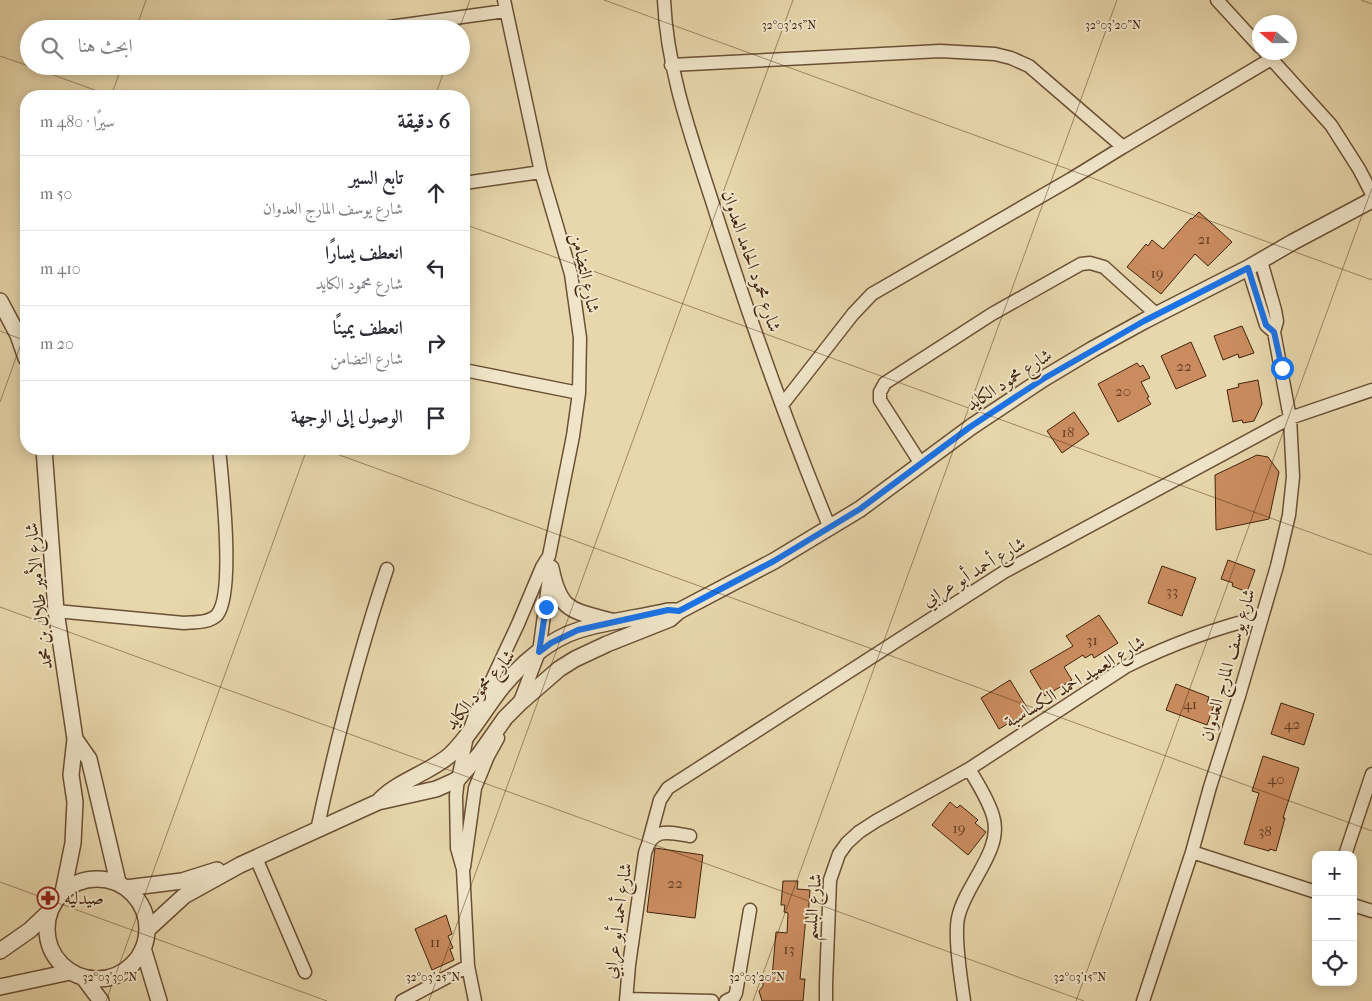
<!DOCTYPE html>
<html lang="ar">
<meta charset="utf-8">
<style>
:root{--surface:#fff;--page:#f2f2f3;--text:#2b2b33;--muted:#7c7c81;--line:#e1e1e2}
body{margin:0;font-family:"IM FELL French Canon",Amiri,serif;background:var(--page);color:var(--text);direction:rtl}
.controls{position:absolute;right:15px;bottom:15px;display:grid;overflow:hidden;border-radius:10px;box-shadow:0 2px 12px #0003}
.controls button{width:45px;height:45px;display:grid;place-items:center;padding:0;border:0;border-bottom:1px solid var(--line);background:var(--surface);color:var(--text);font:25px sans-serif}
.compass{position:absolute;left:1252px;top:15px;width:45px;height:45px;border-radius:50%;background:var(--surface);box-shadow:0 2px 12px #0003;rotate:290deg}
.stop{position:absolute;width:15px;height:15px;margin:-11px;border:4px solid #1a73e8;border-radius:50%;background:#fff}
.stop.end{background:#1a73e8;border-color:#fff;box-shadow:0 1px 5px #0008}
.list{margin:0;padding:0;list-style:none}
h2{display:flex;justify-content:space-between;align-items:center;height:65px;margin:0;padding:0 20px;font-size:21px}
h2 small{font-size:16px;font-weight:400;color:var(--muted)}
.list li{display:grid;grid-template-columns:32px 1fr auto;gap:15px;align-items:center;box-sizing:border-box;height:75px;padding:0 20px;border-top:1px solid var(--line)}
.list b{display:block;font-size:19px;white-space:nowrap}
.list p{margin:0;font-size:16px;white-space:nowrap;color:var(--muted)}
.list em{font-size:16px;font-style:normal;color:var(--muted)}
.icon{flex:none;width:28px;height:28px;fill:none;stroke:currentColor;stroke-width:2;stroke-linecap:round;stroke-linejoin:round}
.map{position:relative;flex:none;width:1372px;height:1001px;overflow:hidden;direction:ltr}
.search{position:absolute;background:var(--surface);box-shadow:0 2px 12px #0003;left:20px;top:20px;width:450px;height:55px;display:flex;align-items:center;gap:12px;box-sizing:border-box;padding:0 18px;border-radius:28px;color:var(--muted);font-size:19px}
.panel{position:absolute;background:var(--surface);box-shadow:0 2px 12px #0003;left:20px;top:90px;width:450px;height:365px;border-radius:20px;direction:rtl}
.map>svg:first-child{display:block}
.building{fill:#ca8c5f;stroke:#41230c}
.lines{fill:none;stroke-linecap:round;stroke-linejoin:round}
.minor-casing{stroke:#6b5034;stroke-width:15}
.tertiary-casing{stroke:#6b5034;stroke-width:18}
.minor{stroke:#f0e5c9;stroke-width:12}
.tertiary{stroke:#f0e5c9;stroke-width:15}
.route{stroke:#1a73e8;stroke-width:6}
.ticks{fill:none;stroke:#41230c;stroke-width:1;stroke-opacity:0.45}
.labels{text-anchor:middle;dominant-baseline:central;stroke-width:4;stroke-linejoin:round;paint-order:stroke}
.number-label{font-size:15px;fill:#633d21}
.street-label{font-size:18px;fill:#41230c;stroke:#f0e5c9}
.poi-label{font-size:18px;fill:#41230c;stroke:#f0e5c9;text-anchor:start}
.ticks-label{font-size:12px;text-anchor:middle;fill:#41230c;stroke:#f0e5c9;stroke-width:4;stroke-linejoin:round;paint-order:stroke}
</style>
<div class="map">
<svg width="1372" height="1001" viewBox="0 0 1372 1001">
<rect width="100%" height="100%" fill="#e8d7ac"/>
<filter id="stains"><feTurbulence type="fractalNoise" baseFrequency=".004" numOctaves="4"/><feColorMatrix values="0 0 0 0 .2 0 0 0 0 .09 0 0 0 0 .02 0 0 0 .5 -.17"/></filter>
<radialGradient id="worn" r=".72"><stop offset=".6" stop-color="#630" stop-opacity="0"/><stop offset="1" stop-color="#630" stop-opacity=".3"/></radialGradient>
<path class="building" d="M1199,212L1232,242L1208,266L1195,254L1161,294L1127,267L1146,244L1148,246L1152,240L1163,249L1191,218L1192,219Z
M1242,326L1254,353L1239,358L1238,354L1223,360L1214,336Z
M1191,342L1206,376L1176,389L1161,356Z
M1137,363L1140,367L1143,365L1150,378L1141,382L1149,397L1147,398L1151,404L1118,422L1098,384Z
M1258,380L1262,404L1254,421L1243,423L1242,420L1233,422L1227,390L1239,387L1238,384Z
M1074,412L1089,434L1062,453L1047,431Z
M1257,455L1268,457L1279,472L1269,519L1216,530L1215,475Z
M1228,560L1255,570L1247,592L1232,586L1233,583L1221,579Z
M1162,566L1196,578L1182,616L1148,603Z
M1099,615L1118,643L1094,658L1092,654L1085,658L1083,655L1064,667L1072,680L1045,696L1030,671L1073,646L1066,636Z
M1010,680L1029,711L999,729L981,698Z
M1176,684L1209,697L1207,703L1214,705L1207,725L1166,710Z
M1281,703L1314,714L1304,745L1271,734Z
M1263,756L1299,768L1283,818H1285L1276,851L1270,849L1269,851L1244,844L1259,793L1252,791Z
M950,802L957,808L960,805L978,820L975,823L986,832L968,855L932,825Z
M655,848L703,855L695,918L647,912Z
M783,881H798L797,889L810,890L808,918L806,917L800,979H805L803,1001H762L759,991L763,986V976L772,977L776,932L787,933L788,913L784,912L785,905H781Z
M446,915L452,934L448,936L453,948L450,949L454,960L432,970L415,929Z"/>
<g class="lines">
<g class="minor-casing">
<path id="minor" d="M664,0C667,69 690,133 711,198C746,309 785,419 829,526
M1217,0L1260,47
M375,29L505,11
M1265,52L1331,125L1359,169L1372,194
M671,65L940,51L995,54L1011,58L1029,66L1123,147L1271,59
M464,183L541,172
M1248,268L1266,325L1274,332
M464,370L579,393
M782,405L853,314L872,294L1071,179L1123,147
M921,464L880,400V392L885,383L992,314L1081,264L1090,263L1104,267L1156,314
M56,611L184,623C195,622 209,623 217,615C235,594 222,479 219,449
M519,704L539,652L550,571
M317,830C336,742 358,655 387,569
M647,848L660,800L668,788L1004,572L1290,418L1372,390
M1192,852L1316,892
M1345,855L1372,774
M256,858L305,972
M464,867L475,788L488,756L498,738
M1353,905L1372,911
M626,999L712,1001
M402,1001L468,966
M475,1001L468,966L463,869L457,848L456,796L458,779L467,737L474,718L518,624L542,567L549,556L573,436L579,393L580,338L571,274L541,172L504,0
M626,1001L629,965L645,853C652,827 668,832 690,836
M726,1001L734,997L736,993L750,910
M826,1001V984L830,880L839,854L847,843L859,832L876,821L969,769L1127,666C1170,645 1215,628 1261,617
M964,1001C961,979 954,938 958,918C965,884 1004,850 993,816C988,799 978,784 969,769
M1143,1001L1192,852L1210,787L1239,696L1277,566L1289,515L1293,477L1290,418L1274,332L1277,321L1275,310L1261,261"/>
</g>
<g class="tertiary-casing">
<path id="tertiary" d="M0,301L18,335L26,358
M44,449L56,611L75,739L71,775L75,802L74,822L73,843L63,892
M551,568C560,612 571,610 611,621
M75,739L89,759L118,882
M380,800C398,781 429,773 450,755C471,735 485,708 503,686C522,663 550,639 579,630C608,621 638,618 668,611H675
M47 929a50 50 0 1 1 100 0a50 50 0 1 1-100 0Z
M126,888L182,881L217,870
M147,930L184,896L240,865L378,802L436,789L452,782L458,779L479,755L505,718L521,702L559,669L575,659L607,644L670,619L679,611L774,561L860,509L971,427L1043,379L1093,349L1144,321L1248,268L1293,242L1372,200
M143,948L159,1001
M0,951L30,930L50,911
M83,977L101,1001
M0,987L70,972"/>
</g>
<use href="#minor" class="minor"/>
<use href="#tertiary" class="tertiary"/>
</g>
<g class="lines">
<path class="route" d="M546,607L539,652L551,643L578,630L668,610L679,611L774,561L860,509L970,427L1043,379L1144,321L1248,268L1266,325L1274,332L1282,368"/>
</g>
<path class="ticks" d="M604,0L1372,280M1361,0L1372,4M136,29L146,0M459,29L470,0M0,56L29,66M29,66L111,96M111,96L122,66M435,96L446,66M464,224L1372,555M0,331L26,341M0,402L26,330M323,449L1372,831M0,607L1084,1001M0,882L327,1001M106,1001L307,449M429,1001L793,0M753,1001L1117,0M1076,1001L1372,188"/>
<defs>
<g id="pharmacy-ring" transform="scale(1.125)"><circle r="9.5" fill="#f0e5c9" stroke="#8f2418" stroke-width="1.5"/><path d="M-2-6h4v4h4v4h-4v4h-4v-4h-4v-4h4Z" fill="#8f2418"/></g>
</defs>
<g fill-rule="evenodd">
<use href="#pharmacy-ring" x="48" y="898"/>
</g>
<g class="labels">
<g class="number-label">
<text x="1204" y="239">21</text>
<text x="1157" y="273">19</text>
<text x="1184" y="366">22</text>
<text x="1123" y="391">20</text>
<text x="1068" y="432">18</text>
<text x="1172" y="591">33</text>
<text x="1092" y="640">31</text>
<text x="1190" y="704">41</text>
<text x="1292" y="724">42</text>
<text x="1276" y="779">40</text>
<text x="959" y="828">19</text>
<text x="1265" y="831">38</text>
<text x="675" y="883">22</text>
<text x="435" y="942">11</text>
<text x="789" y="949">13</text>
</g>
<g class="street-label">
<text transform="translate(751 261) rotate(71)">شارع محمود الحامد العدوان</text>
<text transform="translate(585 273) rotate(78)">شارع التضامن</text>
<text transform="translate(1009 380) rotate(-33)">شارع محمود الكايد</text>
<text transform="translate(974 572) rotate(-31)">شارع أحمد أبو عرابي</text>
<text transform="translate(39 596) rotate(-96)">شارع الأمير طلال بن محمد</text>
<text transform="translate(1228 665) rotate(-74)">شارع يوسف المارج العدوان</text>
<text transform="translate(1075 682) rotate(-31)">شارع العميد احمد الكساسبة</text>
<text transform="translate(480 690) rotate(-50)">شارع محمود الكايد</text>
<text transform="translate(813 907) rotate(-85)">شارع البلسم</text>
<text transform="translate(618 921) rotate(-82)">شارع أحمد أبو عرابي</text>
</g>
<g class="poi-label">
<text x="64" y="898">صيدليه</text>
</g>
</g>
<g class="ticks-label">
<text x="789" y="29">32°03'25"N</text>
<text x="1113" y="29">32°03'20"N</text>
<text x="110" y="981">32°03'30"N</text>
<text x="433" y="981">32°03'25"N</text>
<text x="757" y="981">32°03'20"N</text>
<text x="1080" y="981">32°03'15"N</text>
</g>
<rect width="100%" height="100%" filter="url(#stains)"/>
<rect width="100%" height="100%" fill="url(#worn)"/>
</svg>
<div class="controls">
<button>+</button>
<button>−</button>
<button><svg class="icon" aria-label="locate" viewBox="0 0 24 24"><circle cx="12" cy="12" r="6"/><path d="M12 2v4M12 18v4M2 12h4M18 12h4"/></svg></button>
</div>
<svg class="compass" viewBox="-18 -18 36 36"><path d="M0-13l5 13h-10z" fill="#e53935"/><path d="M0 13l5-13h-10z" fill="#7c7c81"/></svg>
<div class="stop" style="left:1282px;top:368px"></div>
<div class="stop end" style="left:546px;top:607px"></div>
<div class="search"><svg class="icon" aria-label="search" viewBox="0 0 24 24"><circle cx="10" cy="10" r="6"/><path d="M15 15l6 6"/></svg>ابحث هنا</div>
<section class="panel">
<h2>6 دقيقة<small>سيرًا · 480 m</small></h2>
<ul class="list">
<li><svg class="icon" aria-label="ahead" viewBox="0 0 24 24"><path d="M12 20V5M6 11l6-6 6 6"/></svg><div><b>تابع السير</b><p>شارع يوسف المارج العدوان</p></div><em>50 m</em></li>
<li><svg class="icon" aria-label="left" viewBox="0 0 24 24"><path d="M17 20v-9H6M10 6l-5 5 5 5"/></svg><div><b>انعطف يسارًا</b><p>شارع محمود الكايد</p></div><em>410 m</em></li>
<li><svg class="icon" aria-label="right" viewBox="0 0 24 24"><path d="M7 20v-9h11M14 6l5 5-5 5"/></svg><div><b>انعطف يمينًا</b><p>شارع التضامن</p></div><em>20 m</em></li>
<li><svg class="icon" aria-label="arrive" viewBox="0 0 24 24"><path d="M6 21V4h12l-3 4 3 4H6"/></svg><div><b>الوصول إلى الوجهة</b></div></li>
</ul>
</section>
</div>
